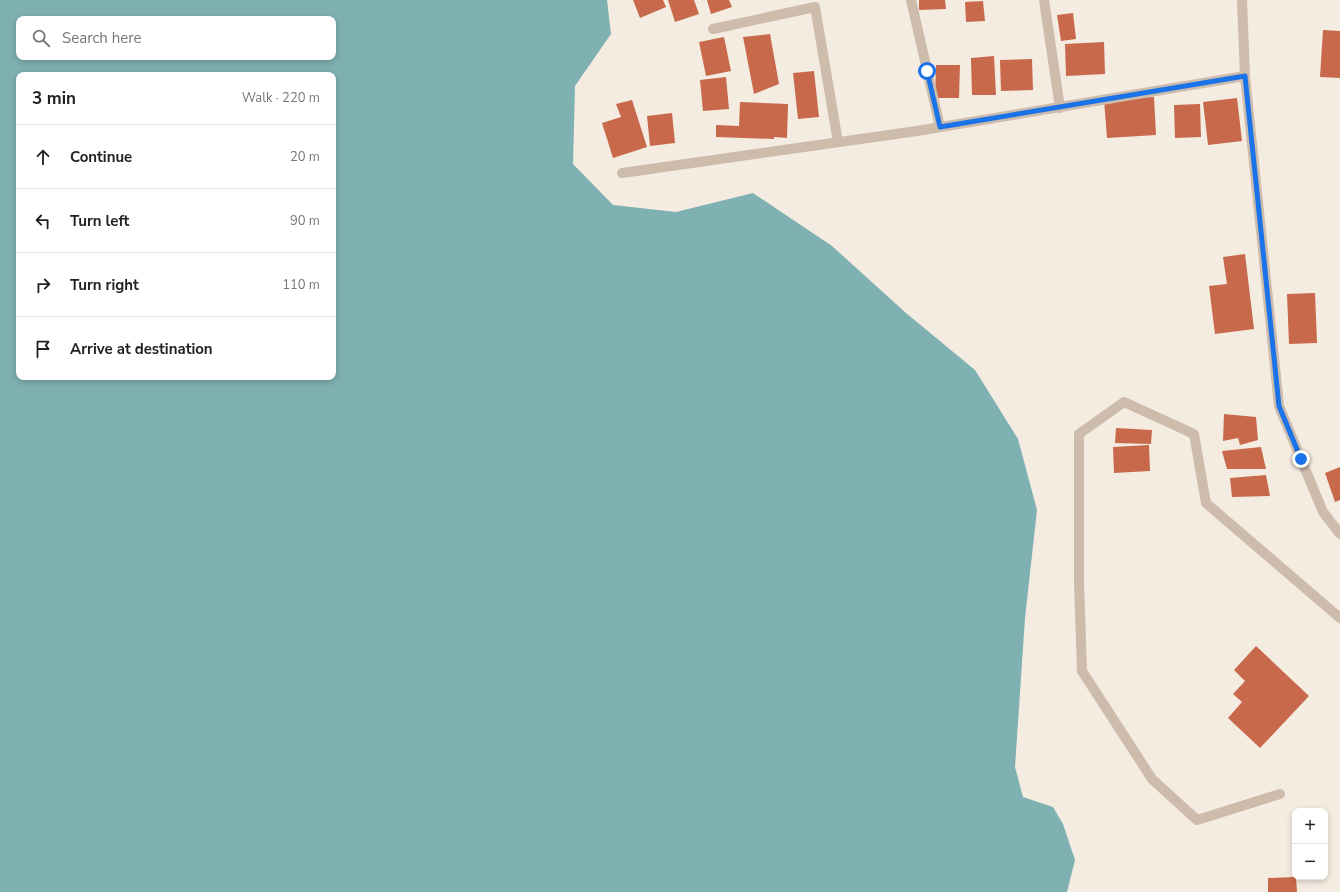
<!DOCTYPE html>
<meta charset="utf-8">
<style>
:root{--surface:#fff;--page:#f6f6f6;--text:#222;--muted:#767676;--line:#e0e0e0}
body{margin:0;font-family:"Nunito Sans",sans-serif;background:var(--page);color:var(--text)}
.controls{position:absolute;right:12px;bottom:12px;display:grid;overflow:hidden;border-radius:8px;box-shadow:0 2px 6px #0003}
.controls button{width:36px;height:36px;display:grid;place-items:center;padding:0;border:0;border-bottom:1px solid var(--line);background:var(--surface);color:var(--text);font:20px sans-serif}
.stop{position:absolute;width:12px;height:12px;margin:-9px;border:3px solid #1a73e8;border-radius:50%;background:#fff}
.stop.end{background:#1a73e8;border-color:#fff;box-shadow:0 1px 4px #0008}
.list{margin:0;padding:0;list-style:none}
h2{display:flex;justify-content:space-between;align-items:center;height:52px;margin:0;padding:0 16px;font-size:17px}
h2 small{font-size:13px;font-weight:400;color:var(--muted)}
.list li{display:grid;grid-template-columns:26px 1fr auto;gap:12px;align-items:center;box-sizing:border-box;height:64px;padding:0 16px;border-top:1px solid var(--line)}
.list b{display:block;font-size:15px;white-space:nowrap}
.list em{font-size:13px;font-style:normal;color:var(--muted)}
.icon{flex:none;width:22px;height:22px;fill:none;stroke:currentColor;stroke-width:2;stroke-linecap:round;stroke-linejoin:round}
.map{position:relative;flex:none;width:1340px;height:892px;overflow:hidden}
.search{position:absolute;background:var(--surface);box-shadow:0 2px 6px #0003;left:16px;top:16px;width:320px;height:44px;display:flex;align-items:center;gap:10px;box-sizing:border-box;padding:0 14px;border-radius:8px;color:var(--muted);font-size:15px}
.panel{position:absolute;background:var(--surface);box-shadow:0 2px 6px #0003;left:16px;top:72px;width:320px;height:308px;border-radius:8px}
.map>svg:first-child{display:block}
.water{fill:#7fb0b2;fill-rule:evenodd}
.building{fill:#c8694b}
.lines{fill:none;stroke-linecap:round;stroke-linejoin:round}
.minor{stroke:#cdbbac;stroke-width:10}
.route{stroke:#1a73e8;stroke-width:5}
</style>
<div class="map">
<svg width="1340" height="892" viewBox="0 0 1340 892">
<rect width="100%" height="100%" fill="#f4ebe1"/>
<path class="water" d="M0,0H607L611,34L575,86L573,164L613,205L676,212L753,193L832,246L906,313L975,370L1018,439L1037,510L1025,618L1015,767L1023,797L1053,807L1063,824L1075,860L1067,892H0ZM19,19H333V57H19ZM19,75H333V377H19Z"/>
<path class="building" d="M633,0H663L666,7L640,18Z
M668,0H694L699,14L675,22Z
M707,0H729L732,7L711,14Z
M919,0H945L946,9L919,10Z
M983,1L985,21L966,22L965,2Z
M1073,13L1076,39L1061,41L1057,15Z
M1323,30L1340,31V78L1320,77Z
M770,34L779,84L754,94L743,37Z
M724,37L731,71L706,76L699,42Z
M1104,42L1105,74L1066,76L1065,44Z
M994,56L996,95H972L971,58Z
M1032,59L1033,90L1001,91L1000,60Z
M936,65H960L959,98H935Z
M814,71L819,117L798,119L793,73Z
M726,77L729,109L703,111L700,80Z
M1154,97L1156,135L1107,138L1104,100Z
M1237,98L1242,141L1208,145L1203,102Z
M632,100L647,147L613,158L602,123L621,117L616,104Z
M740,102L788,104L787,138L774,137V139L716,137V125L739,126Z
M1200,104L1201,137L1175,138L1174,105Z
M672,113L675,143L650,146L647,116Z
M1245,254L1254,329L1215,334L1209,286L1227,284L1223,257Z
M1315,293L1317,343L1289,344L1287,294Z
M1224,414L1256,417L1258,440L1240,445L1238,438L1223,441Z
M1116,428L1152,430L1151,444L1115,443Z
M1149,445L1150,471L1114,473L1113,447Z
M1261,447L1266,469H1227L1222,451Z
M1340,467V500L1335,502L1325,473Z
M1266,475L1270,496L1232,497L1230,478Z
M1256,646L1309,696L1260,748L1228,718L1242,702L1233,694L1245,681L1234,670Z
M1295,877H1296L1297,892H1268V878Z"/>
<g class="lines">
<path class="minor" d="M911,0L940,127
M1044,0L1060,108
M1242,0L1245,76L1279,406L1323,512L1340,534
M713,29L815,7L838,142
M622,173L917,131L1245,76
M1280,794L1197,820L1152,779L1082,671L1079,582V434L1124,402L1194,434L1206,503L1340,618"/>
</g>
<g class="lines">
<path class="route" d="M927,71L940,127L1245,76L1279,406L1301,459"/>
</g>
</svg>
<div class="controls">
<button>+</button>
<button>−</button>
</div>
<div class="stop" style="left:927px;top:71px"></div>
<div class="stop end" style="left:1301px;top:459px"></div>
<div class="search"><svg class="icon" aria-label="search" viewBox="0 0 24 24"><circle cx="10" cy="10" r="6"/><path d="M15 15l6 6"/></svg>Search here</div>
<section class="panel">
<h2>3 min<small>Walk · 220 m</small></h2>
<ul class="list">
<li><svg class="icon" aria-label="ahead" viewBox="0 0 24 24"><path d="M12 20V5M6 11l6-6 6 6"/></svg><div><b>Continue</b></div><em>20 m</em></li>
<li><svg class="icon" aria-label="left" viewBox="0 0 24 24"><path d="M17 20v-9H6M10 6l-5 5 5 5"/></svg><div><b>Turn left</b></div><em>90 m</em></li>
<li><svg class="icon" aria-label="right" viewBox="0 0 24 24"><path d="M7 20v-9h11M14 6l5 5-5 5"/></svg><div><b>Turn right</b></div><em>110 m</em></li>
<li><svg class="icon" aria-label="arrive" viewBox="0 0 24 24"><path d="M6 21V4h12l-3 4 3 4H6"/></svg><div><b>Arrive at destination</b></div></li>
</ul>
</section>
</div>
